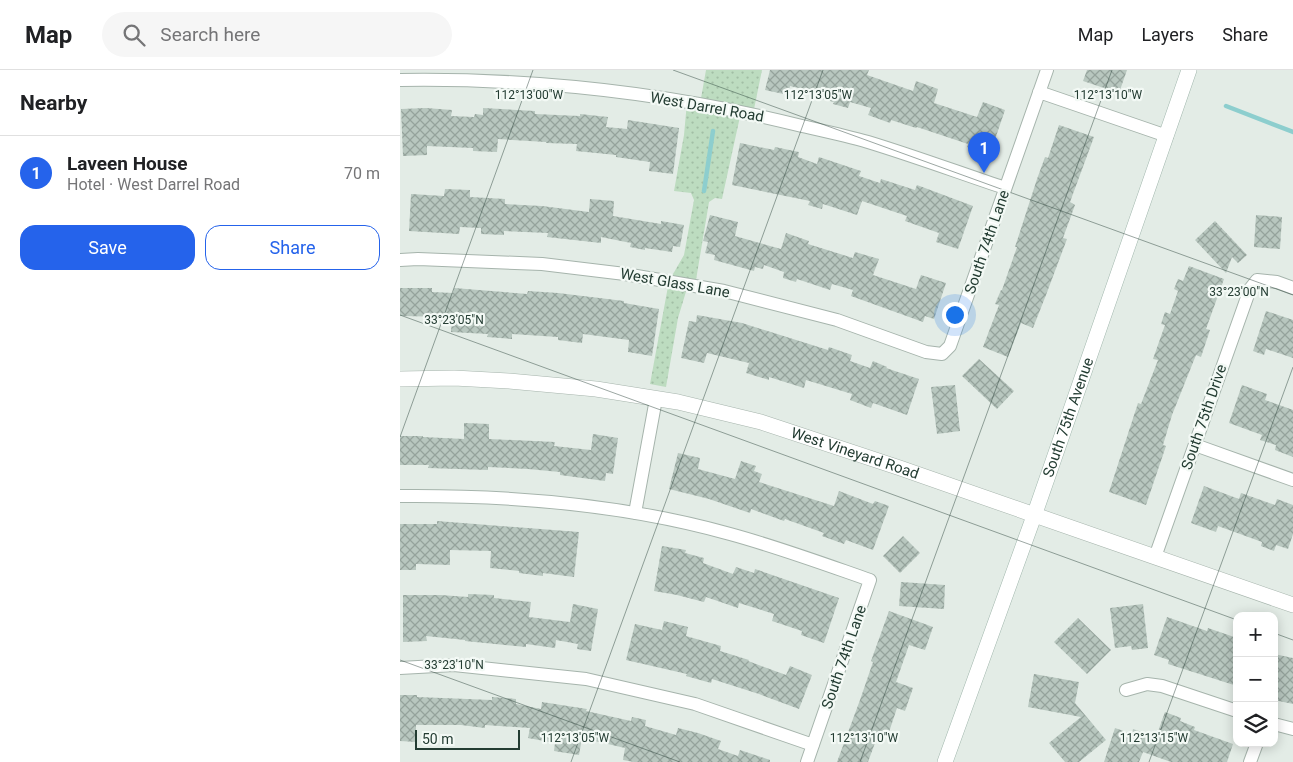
<!DOCTYPE html>
<meta charset="utf-8">
<style>
:root{--surface:#fff;--page:#f6f6f6;--text:#202124;--muted:#757577;--line:#e0e0e0;--accent:#2563eb}
body{margin:0;font-family:Roboto,sans-serif;background:var(--page);color:var(--text)}
.controls{position:absolute;right:15px;bottom:15px;display:grid;overflow:hidden;border-radius:10px;box-shadow:0 2px 12px #0003}
.controls button{width:45px;height:45px;display:grid;place-items:center;padding:0;border:0;border-bottom:1px solid var(--line);background:var(--surface);color:var(--text);font:25px sans-serif}
.scale{position:absolute;left:15px;bottom:12px;width:105px;box-sizing:border-box;padding-left:5px;border:2px solid #233c32;border-top:0;font-size:14px;line-height:18px;white-space:nowrap;color:#233c32;-webkit-text-stroke:4px #f3f9f5;paint-order:stroke}
.you{position:absolute;left:554px;top:244px;width:18px;height:18px;margin:-12px;border:4px solid #fff;border-radius:50%;background:#1a73e8;box-shadow:0 0 0 8px #1a73e833}
.badge{display:grid;place-items:center;width:32px;height:32px;border-radius:50%;background:var(--accent);color:#fff;font-size:16px;font-weight:700}
.pin{position:absolute;translate:-50% -41px;filter:drop-shadow(0 1px 2px #0008)}
.pin::after{content:'';position:absolute;top:26px;width:18px;height:15px;background:inherit;clip-path:polygon(0 0,100% 0,50% 100%)}
.list{margin:0;padding:0;list-style:none}
h2{display:flex;justify-content:space-between;align-items:center;height:65px;margin:0;padding:0 20px;font-size:21px}
h2 small{font-size:16px;font-weight:400;color:var(--muted)}
.list li{display:grid;grid-template-columns:32px 1fr auto;gap:15px;align-items:center;box-sizing:border-box;height:75px;padding:0 20px;border-top:1px solid var(--line)}
.list b{display:block;font-size:19px;white-space:nowrap}
.list p{margin:0;font-size:16px;white-space:nowrap;color:var(--muted)}
.list em{font-size:16px;font-style:normal;color:var(--muted)}
.actions{display:flex;gap:10px;padding:15px 20px}
.actions a{flex:1;padding:11px 0;border:1px solid var(--accent);border-radius:15px;text-align:center;font-size:18px;color:var(--accent)}
.actions .main{background:var(--accent);color:#fff}
.icon{flex:none;width:28px;height:28px;fill:none;stroke:currentColor;stroke-width:2;stroke-linecap:round;stroke-linejoin:round}
.map{position:relative;flex:none;width:893px;height:692px;overflow:hidden}
header{display:flex;align-items:center;gap:30px;box-sizing:border-box;height:70px;padding:0 25px;background:var(--surface);border-bottom:1px solid var(--line)}
header strong{font-size:24px}
nav{display:flex;gap:28px;margin-inline-start:auto;font-size:18px}
.search{width:350px;height:45px;background:var(--page);display:flex;align-items:center;gap:12px;box-sizing:border-box;padding:0 18px;border-radius:28px;color:var(--muted);font-size:19px}
main{display:flex}
aside{flex:1;background:var(--surface)}
.map>svg:first-child{display:block}
.green{fill:url(#green-dots)}
.lines{fill:none;stroke-linecap:round;stroke-linejoin:round}
.stream{stroke:#8dcece;stroke-width:4.5}
.building{fill:url(#building-cross-hatch)}
.minor-casing{stroke:#a6b4ac;stroke-width:14}
.tertiary-casing{stroke:#a6b4ac;stroke-width:16}
.secondary-casing{stroke:#a1b7ad;stroke-width:16}
.minor{stroke:#fff;stroke-width:12}
.tertiary{stroke:#fff;stroke-width:15}
.secondary{stroke:#fff;stroke-width:15}
.ticks{fill:none;stroke:#233c32;stroke-width:1;stroke-opacity:0.45}
.labels{text-anchor:middle;dominant-baseline:central;stroke-width:4.5;stroke-linejoin:round;paint-order:stroke}
.street-label{font-size:15px;fill:#233c32;stroke:#f3f9f5}
.ticks-label{font-size:12px;text-anchor:middle;fill:#233c32;stroke:#f3f9f5;stroke-width:4.5;stroke-linejoin:round;paint-order:stroke}
</style>
<header>
<strong>Map</strong>
<div class="search"><svg class="icon" aria-label="search" viewBox="0 0 24 24"><circle cx="10" cy="10" r="6"/><path d="M15 15l6 6"/></svg>Search here</div>
<nav><a>Map</a><a>Layers</a><a>Share</a></nav>
</header>
<main>
<aside>
<h2>Nearby<small></small></h2>
<ul class="list">
<li><span class="badge">1</span><div><b>Laveen House</b><p>Hotel · West Darrel Road</p></div><em>70 m</em></li>
</ul>
<div class="actions"><a class="main">Save</a><a>Share</a></div>
</aside>
<div class="map">
<svg width="893" height="692" viewBox="0 0 893 692">
<defs>
<pattern id="green-dots" width="8" height="8" patternUnits="userSpaceOnUse" patternTransform="scale(1.25)"><rect width="8" height="8" fill="#bddcc0"/><path d="M2 2h.1M6 6h.1" fill="none" stroke="#a2bea5" stroke-width="1.8" stroke-linecap="round"/></pattern>
<pattern id="building-cross-hatch" width="8" height="8" patternUnits="userSpaceOnUse" patternTransform="scale(1.25)"><rect width="8" height="8" fill="#b8c7bf"/><path d="M0 0l8 8M0 8l8-8" fill="none" stroke="#95a39c"/></pattern>
</defs>
<rect width="100%" height="100%" fill="#e3ece6"/>
<path class="green" d="M306,0H362L353,44L341,42L322,129L315,128L309,132L295,216L288,215L278,248L266,317L250,314L269,211L284,185L294,130L291,123L274,121L284,65L287,32L300,34Z"/>
<g class="lines">
<path class="stream" d="M826,36L893,62
M304,121L313,61"/>
</g>
<path class="building" d="M370,0H469L467,5L513,21L516,11L538,19L534,33L577,47L583,32L605,40L590,84L567,77L568,74L517,57L516,58L491,50L490,53L468,45L471,38L450,32L448,38L433,34L434,32L410,26L412,21L390,16L388,25L365,20Z
M687,0H727L719,23L683,11Z
M26,38L52,40L51,46L74,47L75,44L83,45V38L135,41V44L180,46V44L208,47L206,57L227,59L228,50L279,58L273,104L249,101L250,92L216,87V85L176,81L177,74L146,73V72L98,69L97,82L73,81V78L27,76V85L3,86L1,39Z
M659,55L694,67L670,132L675,135L663,168L667,169L646,225L633,258L621,253L608,287L583,277L599,235L595,234L601,220H602L617,177H615L637,109L645,87L648,88Z
M340,73L374,80L375,77L399,82L398,87L417,94L419,87L461,101L459,106L480,113L481,109L515,120L517,115L573,136L558,179L536,172L539,163L505,151L507,146L462,131L457,145L423,134L422,139L408,135L410,131L332,115Z
M45,119L70,120V127L105,129V134L142,136L189,142L190,129L214,131L213,146L261,154V151L284,155L280,177L273,176L272,182L245,178V180L230,177L231,173L201,167V173L147,167L148,163L104,161V165L81,164V158L60,157L59,164L9,161L11,124L44,126Z
M310,145L338,152L335,166L381,179L386,163L409,171L408,174L453,188L455,182L479,189L473,205L516,219L521,205L546,213L534,249L525,246L523,252L451,226L453,220L432,214L430,220L397,209L396,212L383,208L384,202L364,195L363,199L355,197L354,201L314,190L315,185L305,183L308,172L303,171Z
M856,145L882,147L880,179L854,177Z
M815,151L847,185L838,193L832,187L826,203L795,170Z
M789,196L824,209L806,259L810,260L801,287L796,285L772,345L763,375L766,376L746,435L709,422L738,333L741,334L758,290L753,289L765,255L761,254L765,242L770,244L778,221L774,219L778,209L783,211Z
M0,218H32V222L53,223L54,218L127,224L128,221L158,223L224,231V233L259,239L252,286L228,282L229,270L183,264L182,273L158,270V267L112,264V269L87,267L88,264L51,262L52,247L0,246Z
M866,241L893,250V288L866,279L864,285L853,281Z
M297,245L342,253L428,280L429,277L452,285L450,291L470,298L473,291L487,297L486,298L519,309L507,345L473,333L471,338L450,330L452,324L406,310L404,318L369,307V310L346,303L349,293L307,283L304,293L281,288L289,251L296,252Z
M579,289L614,321L597,339L562,306Z
M555,315L560,361L537,364L531,317Z
M842,315L867,324L865,330L893,340V387L875,380L876,375L860,370L862,365L829,353Z
M64,353L89,354V369L155,372L154,376L191,380L193,364L218,368L213,404L206,403L205,411L160,405V402L128,399L88,397V400L28,398L29,395H0V366H23V367L64,369Z
M278,383L300,388L298,399L335,409L341,391L356,396L354,401L362,404L359,412L434,436L439,421L473,434L475,431L489,436L473,480L446,470L444,474L422,466L424,463L385,449L384,451L351,439L350,443L309,429L269,419Z
M804,416L839,429L841,423L875,435L877,429L893,435V464L888,479L876,475L874,481L861,476L862,472L818,456L816,462L791,453Z
M37,451L179,462L174,507L143,503V506L119,503V501L90,498L91,481L50,480V495L16,494V500H0V454H37Z
M503,466L520,483L500,503L483,486Z
M262,476L286,480L285,483L304,488L303,493L333,504L336,497L354,503L355,499L439,528L424,573L401,565L402,561L372,551L374,544L339,533L338,538L306,527L304,532L277,525L254,521Z
M501,512L545,515L544,539L499,536Z
M68,524L94,525V528L131,532L129,547L170,552L173,534L198,539L191,581L177,579L178,574L156,570L155,578L126,574V577L65,571V570L26,566L27,571L3,572V525H41L68,527Z
M743,534L748,578L732,580L731,576L715,578L710,538Z
M489,541L533,557L525,580L509,575L496,612L513,618L505,641L497,638L488,665L479,662L468,692H437L460,630L473,592L471,591Z
M767,547L807,561L808,558L837,568V616L768,594L769,590L754,585Z
M678,548L711,580L687,604L654,572Z
M264,551L288,557L286,566L321,576L320,581L349,590L348,591L386,605L390,596L412,605L399,639L359,624L312,609L311,613L286,606L287,604L226,590L235,554L262,560Z
M874,584L893,588V634L874,630Z
M634,604L679,612L675,633L706,670L679,692H665L649,673L681,647L628,637Z
M0,625H17V627L92,630V627L116,629V634L141,639L142,632L187,639L186,641L231,651L232,647L246,650L245,656L276,665L278,658L298,663L321,671L318,679L338,686L340,680L370,690V692H234L223,690L225,678L182,668L179,685L154,681L155,673L128,668L130,658L85,655V658L61,655H16V672L0,671Z
M765,642L781,648L780,651L795,657L794,660L833,674L827,692H771L743,682L739,692H704L715,658L732,664L733,659L756,667Z"/>
<g class="lines">
<g class="minor-casing">
<path id="minor" d="M0,10C136,8 270,23 402,56C424,61 447,66 468,72C514,86 560,103 605,118
M639,22L767,66
M0,190L18,189L142,194L225,204L324,221L437,250L526,282L542,284L550,276L647,0
M795,375L893,410
M0,426C111,425 223,434 330,464C378,477 424,494 470,510L407,692
M235,443L256,329
M755,487L850,219L857,210L877,212L893,218
M0,598L54,595L186,609L295,634L413,675
M726,620L747,614L762,616L837,641
M874,654L893,659
M850,692L857,673"/>
</g>
<g class="tertiary-casing">
<g id="tertiary">
<path id="s1" d="M0,309L54,308L109,311L196,319L278,332L361,352L500,398L893,535"/>
</g>
</g>
<g class="secondary-casing">
<g id="secondary">
<path id="s2" d="M545,692L634,446L789,0"/>
</g>
</g>
<use href="#minor" class="minor"/>
<use href="#tertiary" class="tertiary"/>
<use href="#secondary" class="secondary"/>
</g>
<path class="ticks" d="M273,0L893,225M0,245L837,550M0,367L133,0M874,563L893,570M0,590L280,692M171,692L423,0M460,692L712,0M749,692L893,297"/>
<g class="labels">
<g class="street-label">
<text transform="translate(307 37) rotate(10)">West Darrel Road</text>
<text transform="translate(587 172) rotate(-71)">South 74th Lane</text>
<text transform="translate(275 213) rotate(10)">West Glass Lane</text>
<text stroke="none"><textPath href="#s2" startOffset="366">South 75th Avenue</textPath></text>
<text transform="translate(804 347) rotate(-71)">South 75th Drive</text>
<text stroke="none"><textPath href="#s1" startOffset="464">West Vineyard Road</textPath></text>
<text transform="translate(444 587) rotate(-71)">South 74th Lane</text>
</g>
</g>
<g class="ticks-label">
<text x="129" y="29">112°13'00"W</text>
<text x="418" y="29">112°13'05"W</text>
<text x="708" y="29">112°13'10"W</text>
<text x="839" y="226">33°23'00"N</text>
<text x="54" y="254">33°23'05"N</text>
<text x="54" y="599">33°23'10"N</text>
<text x="175" y="672">112°13'05"W</text>
<text x="464" y="672">112°13'10"W</text>
<text x="754" y="672">112°13'15"W</text>
</g>
</svg>
<div class="controls">
<button>+</button>
<button>−</button>
<button><svg class="icon" aria-label="layers" viewBox="0 0 24 24"><path d="M12 4l9 5-9 5-9-5zM3 14l9 5 9-5"/></svg></button>
</div>
<div class="scale">50 m</div>
<div class="you"></div>
<div class="pin badge" style="left:584px;top:103px">1</div>
</div>
</main>
